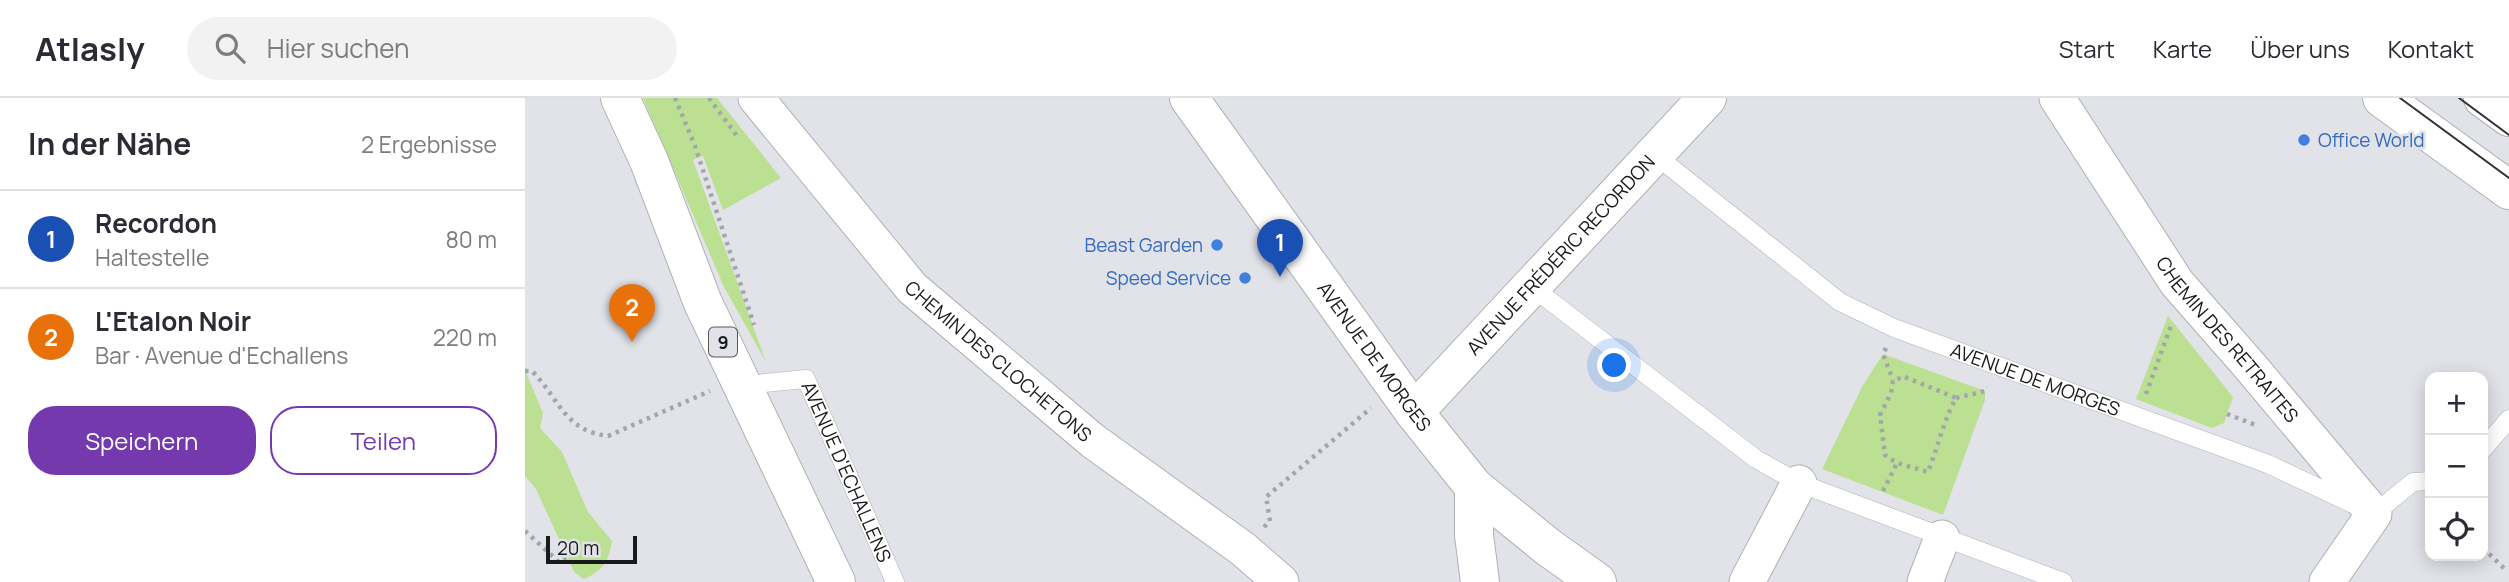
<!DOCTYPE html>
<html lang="de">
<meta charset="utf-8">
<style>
:root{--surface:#fff;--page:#f2f2f3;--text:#2b2b33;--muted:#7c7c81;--line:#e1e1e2;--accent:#7539ae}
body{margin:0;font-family:Manrope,sans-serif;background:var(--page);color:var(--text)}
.controls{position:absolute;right:21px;bottom:21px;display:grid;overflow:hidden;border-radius:14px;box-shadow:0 4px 18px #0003}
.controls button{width:63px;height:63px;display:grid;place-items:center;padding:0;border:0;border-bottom:2px solid var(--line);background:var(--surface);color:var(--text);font:35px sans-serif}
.scale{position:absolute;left:21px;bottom:18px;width:91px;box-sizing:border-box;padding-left:7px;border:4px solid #191a1c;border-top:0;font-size:19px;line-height:24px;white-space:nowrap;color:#191a1c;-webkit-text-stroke:5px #e1e3e9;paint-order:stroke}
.you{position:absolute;left:1090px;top:268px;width:24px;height:24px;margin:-18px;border:5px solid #fff;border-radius:50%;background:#1a73e8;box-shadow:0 0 0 10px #1a73e833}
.badge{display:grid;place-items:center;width:46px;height:46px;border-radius:50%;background:var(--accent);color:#fff;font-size:23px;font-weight:700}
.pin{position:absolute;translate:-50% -58px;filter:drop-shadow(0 2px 4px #0008)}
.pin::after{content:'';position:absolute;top:37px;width:24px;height:21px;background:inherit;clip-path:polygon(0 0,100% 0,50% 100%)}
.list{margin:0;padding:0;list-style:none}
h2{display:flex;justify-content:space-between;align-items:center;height:91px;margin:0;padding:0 28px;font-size:30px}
h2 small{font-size:23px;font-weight:400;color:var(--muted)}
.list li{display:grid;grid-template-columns:46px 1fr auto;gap:21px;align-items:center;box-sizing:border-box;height:98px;padding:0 28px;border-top:2px solid var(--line)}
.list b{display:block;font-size:26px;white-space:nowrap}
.list p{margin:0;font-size:23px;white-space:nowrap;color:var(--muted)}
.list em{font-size:23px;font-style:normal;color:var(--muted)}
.actions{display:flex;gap:14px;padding:21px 28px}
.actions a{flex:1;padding:16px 0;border:2px solid var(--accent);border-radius:28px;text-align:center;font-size:24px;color:var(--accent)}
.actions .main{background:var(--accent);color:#fff}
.icon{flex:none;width:38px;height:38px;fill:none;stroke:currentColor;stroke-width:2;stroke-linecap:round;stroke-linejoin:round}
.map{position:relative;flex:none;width:1984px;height:484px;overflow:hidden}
header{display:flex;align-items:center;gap:42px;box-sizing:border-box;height:98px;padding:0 35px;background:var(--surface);border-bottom:2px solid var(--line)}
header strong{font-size:33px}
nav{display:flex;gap:38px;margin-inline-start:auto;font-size:24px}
.search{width:490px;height:63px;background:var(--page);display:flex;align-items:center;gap:18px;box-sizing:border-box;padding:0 24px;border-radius:38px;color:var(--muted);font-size:26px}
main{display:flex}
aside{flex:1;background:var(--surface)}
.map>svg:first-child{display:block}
.green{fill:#bbe092}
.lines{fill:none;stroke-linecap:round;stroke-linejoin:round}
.lane-casing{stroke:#adb0b6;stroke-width:19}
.street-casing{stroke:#adb0b6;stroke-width:37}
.secondary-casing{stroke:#adb0b6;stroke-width:40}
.primary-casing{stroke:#adb0b6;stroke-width:40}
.path{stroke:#a4a6ab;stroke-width:4.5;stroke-dasharray:3.5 5;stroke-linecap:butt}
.lane{stroke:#fff;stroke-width:18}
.street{stroke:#fff;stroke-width:35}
.secondary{stroke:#fff;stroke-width:38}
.primary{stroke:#fff;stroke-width:38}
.tram{stroke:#323336;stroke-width:2}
.shop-dot{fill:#3f7fe0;stroke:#e1e3e9;stroke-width:2.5}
.labels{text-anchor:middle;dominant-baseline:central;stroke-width:5;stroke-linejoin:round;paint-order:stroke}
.shield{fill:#e1e3e9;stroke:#55565a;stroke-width:2}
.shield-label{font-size:18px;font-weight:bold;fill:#191a1c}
.shop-label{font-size:19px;fill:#366cbe;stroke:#e1e3e9;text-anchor:end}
.street-label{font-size:19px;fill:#191a1c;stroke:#e1e3e9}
</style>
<header>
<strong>Atlasly</strong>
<div class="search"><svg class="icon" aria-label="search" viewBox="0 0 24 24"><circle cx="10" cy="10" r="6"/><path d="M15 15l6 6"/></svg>Hier suchen</div>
<nav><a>Start</a><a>Karte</a><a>Über uns</a><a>Kontakt</a></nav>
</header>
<main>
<aside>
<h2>In der Nähe<small>2 Ergebnisse</small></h2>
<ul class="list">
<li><span class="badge" style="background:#1a4fb4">1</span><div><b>Recordon</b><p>Haltestelle</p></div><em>80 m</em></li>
<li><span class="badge" style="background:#e8710a">2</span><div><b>L'Etalon Noir</b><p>Bar · Avenue d'Echallens</p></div><em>220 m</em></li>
</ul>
<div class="actions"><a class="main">Speichern</a><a>Teilen</a></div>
</aside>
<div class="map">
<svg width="1984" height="484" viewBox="0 0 1984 484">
<rect width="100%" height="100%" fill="#e1e3e9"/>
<path class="green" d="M118,0H192L256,80L198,112L178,58L168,62L241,264L199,189Z
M1643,218L1708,299L1699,325L1687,330L1611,301Z
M1358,256L1460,293V302L1418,417L1297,371L1338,287Z
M0,272L18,315L15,330L37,354L63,414L87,443C83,464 79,472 59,481L49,474L11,391L0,378Z"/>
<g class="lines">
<g class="lane-casing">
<g id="lane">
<path id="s1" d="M1129,56L1315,204L1369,230L1743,366L1849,416L1888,384L1905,383"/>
<path d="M1007,189L1231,361L1274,385L1538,484"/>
<path id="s2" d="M220,290L239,285L281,281L370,484"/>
<path d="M1958,351L1984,321"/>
</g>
</g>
<g class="street-casing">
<g id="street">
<path id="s3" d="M231,0L387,190L568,343L718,451L756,484"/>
<path id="s4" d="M1532,0L1652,185L1724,267L1849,416L1802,484"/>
<path d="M1222,484L1274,385"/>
<path d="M1400,484L1417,440"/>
</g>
</g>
<g class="secondary-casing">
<g id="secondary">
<path id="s5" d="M664,0L889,314L949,389L1023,449L1072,484"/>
<path d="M1857,0L1984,92"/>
<path d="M1958,0L1984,19"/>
<path id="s6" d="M889,314L1182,0"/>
<path d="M949,389V437L955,484"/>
</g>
</g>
<g class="primary-casing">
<path id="primary" d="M95,0L124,63L178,205L311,484"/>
</g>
<path class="path" d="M150,0L170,48L229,227
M184,0L212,38
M1361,250L1358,256L1368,282
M0,273H7C34,300 39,333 83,338L185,293
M1380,279L1431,300C1418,324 1413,349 1403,374L1372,365L1360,357L1355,317L1366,295L1368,282Z
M1621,296L1647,225
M1431,300L1460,293L1462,289
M1702,316L1731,327
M1358,393L1372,365
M739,429L745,423L741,399L846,310
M0,433L34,464L49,455
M1958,450L1982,473"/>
<use href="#lane" class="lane"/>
<use href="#street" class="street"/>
<use href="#secondary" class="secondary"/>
<use href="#primary" class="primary"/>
<path class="tram" d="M1875,0L1984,80
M1934,0L1984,37"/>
</g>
<g class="shop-dot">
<circle cx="1779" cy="42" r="7"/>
<circle cx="692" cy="147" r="7"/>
<circle cx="720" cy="180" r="7"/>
</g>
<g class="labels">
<rect class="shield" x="184" y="229.5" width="28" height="29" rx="5"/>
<g class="shield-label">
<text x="198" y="244">9</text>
</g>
<g class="shop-label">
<text x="1793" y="42" text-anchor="start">Office World</text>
<text x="678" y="147">Beast Garden</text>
<text x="706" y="180">Speed Service</text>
</g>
<g class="street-label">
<text stroke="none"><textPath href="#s6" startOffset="215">AVENUE FRÉDÉRIC RECORDON</textPath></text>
<text stroke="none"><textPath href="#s4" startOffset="296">CHEMIN DES RETRAITES</textPath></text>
<text stroke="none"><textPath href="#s5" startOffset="318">AVENUE DE MORGES</textPath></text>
<text stroke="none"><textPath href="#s3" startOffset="359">CHEMIN DES CLOCHETONS</textPath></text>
<text stroke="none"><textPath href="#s1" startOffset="448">AVENUE DE MORGES</textPath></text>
<text stroke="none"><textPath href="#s2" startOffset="163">AVENUE D'ECHALLENS</textPath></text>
</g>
</g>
</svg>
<div class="controls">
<button>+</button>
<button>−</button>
<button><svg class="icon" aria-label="locate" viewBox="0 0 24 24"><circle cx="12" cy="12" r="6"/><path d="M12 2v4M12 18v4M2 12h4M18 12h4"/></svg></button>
</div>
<div class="scale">20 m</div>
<div class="you"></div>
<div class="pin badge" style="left:755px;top:179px;background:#1a4fb4">1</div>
<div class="pin badge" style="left:107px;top:244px;background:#e8710a">2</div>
</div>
</main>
